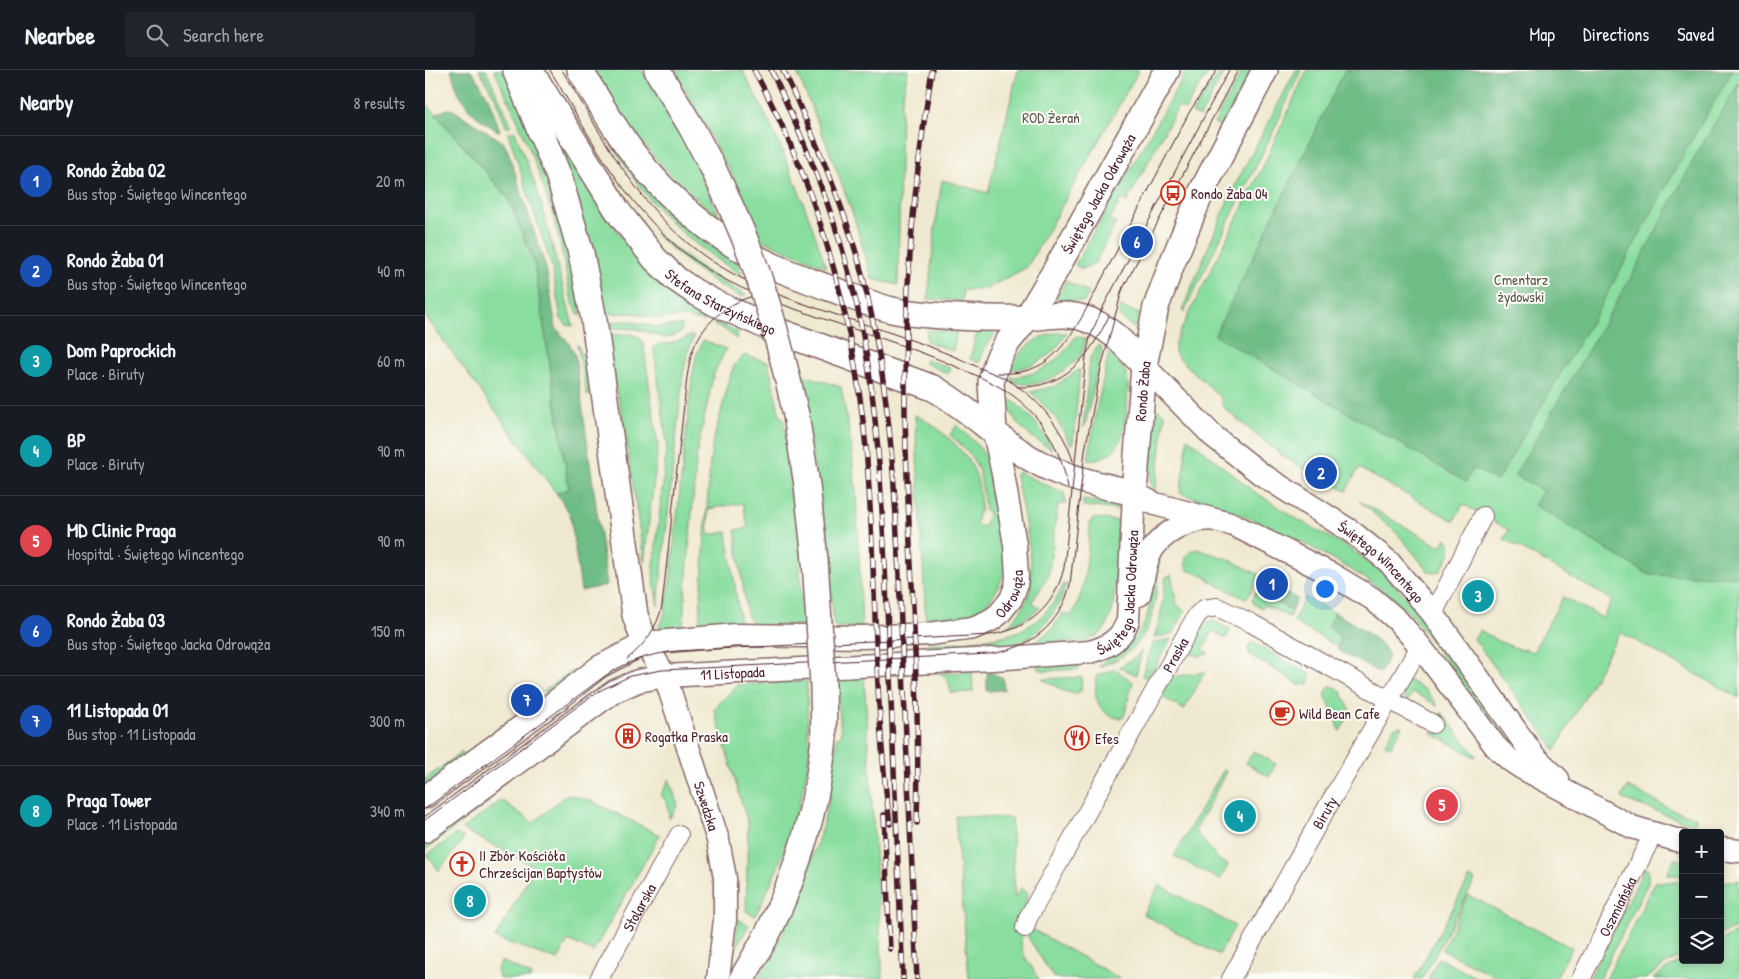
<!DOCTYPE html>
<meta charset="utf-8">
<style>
:root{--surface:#171b24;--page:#20242c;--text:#f1f3f6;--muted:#9ea1a6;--line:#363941;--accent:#b45309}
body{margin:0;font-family:"Patrick Hand",sans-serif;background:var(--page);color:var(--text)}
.controls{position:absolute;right:15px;bottom:15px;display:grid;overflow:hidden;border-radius:5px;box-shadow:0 2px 8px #0003}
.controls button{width:45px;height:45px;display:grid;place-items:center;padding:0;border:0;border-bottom:1px solid var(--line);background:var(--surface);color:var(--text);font:25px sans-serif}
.you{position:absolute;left:899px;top:518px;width:18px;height:18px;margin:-12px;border:4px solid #fff;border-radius:50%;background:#1a73e8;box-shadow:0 0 0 8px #1a73e833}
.badge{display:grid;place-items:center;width:32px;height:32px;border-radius:50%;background:var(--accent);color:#fff;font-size:16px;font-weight:700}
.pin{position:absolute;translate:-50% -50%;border:2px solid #fff;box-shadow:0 1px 5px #0006}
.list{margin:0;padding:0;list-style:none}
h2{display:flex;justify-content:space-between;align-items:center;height:65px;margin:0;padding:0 20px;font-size:21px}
h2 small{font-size:16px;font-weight:400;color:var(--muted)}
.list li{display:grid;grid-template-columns:32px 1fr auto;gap:15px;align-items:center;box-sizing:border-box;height:90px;padding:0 20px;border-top:1px solid var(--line)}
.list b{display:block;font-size:19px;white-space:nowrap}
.list p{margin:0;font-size:16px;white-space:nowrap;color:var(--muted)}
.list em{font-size:16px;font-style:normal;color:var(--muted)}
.icon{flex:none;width:28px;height:28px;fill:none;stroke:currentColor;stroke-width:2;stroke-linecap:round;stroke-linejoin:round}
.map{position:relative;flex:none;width:1314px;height:909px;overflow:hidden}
header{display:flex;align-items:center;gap:30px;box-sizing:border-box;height:70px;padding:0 25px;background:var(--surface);border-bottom:1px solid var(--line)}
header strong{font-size:24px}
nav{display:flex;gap:28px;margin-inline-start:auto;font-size:18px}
.search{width:350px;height:45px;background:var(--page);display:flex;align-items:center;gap:12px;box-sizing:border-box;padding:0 18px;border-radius:5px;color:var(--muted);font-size:19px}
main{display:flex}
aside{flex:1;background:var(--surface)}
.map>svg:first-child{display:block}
.green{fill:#88dd9f;stroke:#697e65}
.forest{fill:#6ebc86;stroke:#5c6e58}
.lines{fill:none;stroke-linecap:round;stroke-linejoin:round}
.minor-casing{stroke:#846665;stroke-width:20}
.tertiary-casing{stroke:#846665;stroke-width:25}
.secondary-casing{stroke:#846665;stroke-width:28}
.minor{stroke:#fff;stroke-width:18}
.tertiary{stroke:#fff;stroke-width:22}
.secondary{stroke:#fff;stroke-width:25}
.tram{stroke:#4a1f2b;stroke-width:1}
.rail-casing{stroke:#4a1f2b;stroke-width:5.5}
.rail{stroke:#fdfcf7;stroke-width:4;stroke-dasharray:11;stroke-linecap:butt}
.secondary-bridge-casing{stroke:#846665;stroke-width:28;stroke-linecap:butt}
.secondary-bridge{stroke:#fff;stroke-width:25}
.labels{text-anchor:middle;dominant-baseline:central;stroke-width:4;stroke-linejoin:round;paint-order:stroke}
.park-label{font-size:15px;fill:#5d584e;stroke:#fdfcf7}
.poi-label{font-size:15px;fill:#4a1f2b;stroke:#fdfcf7;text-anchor:start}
.street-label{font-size:15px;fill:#4a1f2b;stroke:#fdfcf7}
</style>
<header>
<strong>Nearbee</strong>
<div class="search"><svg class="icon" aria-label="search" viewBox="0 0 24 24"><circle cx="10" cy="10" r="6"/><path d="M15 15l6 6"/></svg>Search here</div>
<nav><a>Map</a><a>Directions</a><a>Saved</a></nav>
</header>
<main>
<aside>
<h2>Nearby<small>8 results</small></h2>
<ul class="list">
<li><span class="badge" style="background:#1a4fb4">1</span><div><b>Rondo Żaba 02</b><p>Bus stop · Świętego Wincentego</p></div><em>20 m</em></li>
<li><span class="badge" style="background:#1a4fb4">2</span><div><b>Rondo Żaba 01</b><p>Bus stop · Świętego Wincentego</p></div><em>40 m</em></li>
<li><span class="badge" style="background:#0f9aa8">3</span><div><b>Dom Paprockich</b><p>Place · Biruty</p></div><em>60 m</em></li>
<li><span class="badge" style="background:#0f9aa8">4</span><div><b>BP</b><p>Place · Biruty</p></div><em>90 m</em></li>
<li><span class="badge" style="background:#e0444e">5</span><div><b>MD Clinic Praga</b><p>Hospital · Świętego Wincentego</p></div><em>90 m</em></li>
<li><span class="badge" style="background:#1a4fb4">6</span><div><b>Rondo Żaba 03</b><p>Bus stop · Świętego Jacka Odrowąża</p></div><em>150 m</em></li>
<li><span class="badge" style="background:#1a4fb4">7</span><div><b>11 Listopada 01</b><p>Bus stop · 11 Listopada</p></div><em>300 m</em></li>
<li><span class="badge" style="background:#0f9aa8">8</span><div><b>Praga Tower</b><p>Place · 11 Listopada</p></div><em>340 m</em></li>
</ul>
</aside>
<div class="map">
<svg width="1314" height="909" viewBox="0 0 1314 909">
<rect width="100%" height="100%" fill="#fdfcf7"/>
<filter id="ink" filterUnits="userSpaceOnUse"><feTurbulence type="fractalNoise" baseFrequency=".02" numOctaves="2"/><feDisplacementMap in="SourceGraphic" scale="10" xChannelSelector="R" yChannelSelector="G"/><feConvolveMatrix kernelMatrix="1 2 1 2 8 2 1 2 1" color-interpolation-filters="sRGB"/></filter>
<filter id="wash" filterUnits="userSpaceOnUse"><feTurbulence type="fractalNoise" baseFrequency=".0096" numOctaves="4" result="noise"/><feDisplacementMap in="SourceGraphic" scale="20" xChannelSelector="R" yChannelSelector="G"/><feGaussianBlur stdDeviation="1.12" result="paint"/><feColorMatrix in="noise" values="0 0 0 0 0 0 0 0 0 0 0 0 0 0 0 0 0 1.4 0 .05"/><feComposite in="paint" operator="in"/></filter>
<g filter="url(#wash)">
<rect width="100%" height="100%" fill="#f0e9d1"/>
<path class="green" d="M54,0H61L86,54L84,57H81L71,29Z
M69,0H81L131,123L157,246C145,241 141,199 138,186C124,121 98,59 69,0Z
M168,0H217L241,38L277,103L275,106L294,146C239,106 203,58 168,0Z
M248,0H317C352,63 379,129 401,197L335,169L302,94L298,93L285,64Z
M371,0H483L476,35L473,215L447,209L428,144L400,70Z
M593,0H714L602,197L561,219L538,220L537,231L503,229L510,157L517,110L563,123Z
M762,0H786L770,22L760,40L753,36L702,132L696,129L685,150L691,153L670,193L657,199L650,195Z
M798,0H800L775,47L767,43L786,15Z
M818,0H827L797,57L789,53Z
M871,0H876L850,58L759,242L757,240L806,123Z
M882,0H1314V628L1195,562L1130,681L1127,675L1049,569L1055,560L1073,571L1096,580L1098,579L1108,582L1138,527L1178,548L1187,530L1079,469L1084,460L1038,434L1029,451L934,398L921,421L909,414L907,416L901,413L905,405L889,395L885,402C853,386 826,360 798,337L796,328L752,286L750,281V272L840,92Z
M1,33L83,128L109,192L144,420L131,423L0,246V34Z
M123,50C150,93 174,139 206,179C228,206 255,229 284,247L279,252L260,247L233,248L208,243L178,244Z
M87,62H90L109,111L119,144L148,256L142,255L136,249L127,197L83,63Z
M189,77C224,122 262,166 313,193L317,205C277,181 240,152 212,113C204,102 197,89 189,77Z
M231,164C261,188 286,207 321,225L316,227C282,210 258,190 231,164Z
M641,211L664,222L659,232L632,229V226Z
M696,237L715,244L710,259L694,246Z
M202,251L233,257L258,255L255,263L241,268L212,259L189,258L184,252Z
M292,252L313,262L311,269L299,259L288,255Z
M502,260L532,262L528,281L501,271Z
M567,261L570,264L561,277L554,293L545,289L552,262Z
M631,263H642C629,286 610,297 585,300C594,280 609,267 631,263Z
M206,264L214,267L218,272L233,377L219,492L199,352L184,292L180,265Z
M266,266L269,267L263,282L258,304L233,536L228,504L242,375L229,280V277L234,274H244Z
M651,266L661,269C659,274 659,280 656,284C647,299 612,320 594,313C591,313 589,311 587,310V307C616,306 636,289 651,266Z
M278,270L301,279L289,303L272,381L258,554C253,560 240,561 234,556L239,546L244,521L267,308L271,286Z
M152,274L159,288L167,297L164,326L162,325Z
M673,275L677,278L660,356L658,357L665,288Z
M684,283C691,289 698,296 701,305C705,315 702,326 702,336C699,363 697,388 663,390L672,337Z
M318,286H322L343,292L355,346L358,348L365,392L377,491L374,492L379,556L327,554L322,544L310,460L323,458L318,433L283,439L284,465L302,462L315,551L314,554L310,555L274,558L285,392L288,372L306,304L310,294Z
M501,289L525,298L523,304L500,293Z
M655,299L648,374L646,375L630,347L606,322L630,316Z
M376,304L416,317L425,367L431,423L437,557H409L404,490L401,489L382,343L384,341Z
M582,327C601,340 617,357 627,379C604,367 586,354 582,327Z
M733,339L740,345L731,418L727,417L725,414L730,342Z
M490,345C510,353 543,382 550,403C555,415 555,429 556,442L554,441L551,454L559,457L564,442L560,440C555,400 556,392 525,365L532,355C541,364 552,373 558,383C569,400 584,481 579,500C576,515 568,529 556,539C540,551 520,551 501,554Z
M763,368L827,420L872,449L922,477L956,500L983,530L1094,684L1074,664L989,548C960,519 934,504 899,484C853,459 806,439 755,423Z
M593,402L639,423L641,434H633L623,507L607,532L615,538L601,548L580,558C590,549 598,539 603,527C613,497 596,438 591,405Z
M658,430L692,436L695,438V440L658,436Z
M934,431L1016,477L1021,468C1031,480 1021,490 1015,501L1009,503L1004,502L973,464Z
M668,448L694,451L688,538L686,545L680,558L675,564L661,571L607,575L627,559L638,543L646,546C662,522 662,482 665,453Z
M772,479L803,489L835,505L823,527L818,528L783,510L784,508L762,500C758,489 761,482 772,479Z
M734,486C730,538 732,578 673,597C683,585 699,582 709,569C727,548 724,532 727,508C728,500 732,493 734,486Z
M746,505L752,534L760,542L748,563L729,568L735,549L741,507Z
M639,514H641C634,541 615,567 587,575C577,578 566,577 556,578C538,579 520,580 502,581V574L545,572V570C591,568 618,557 639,514Z
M831,522L867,540L864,547L839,535L837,538L829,534L827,529Z
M880,527L910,543L903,557L915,566L914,577L870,553L869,550Z
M787,550L805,560L801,568L788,561L778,579L784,584L774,586L766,584L764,576C770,564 773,553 787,550Z
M746,569L724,608L717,606L727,574Z
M826,572L885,604L884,614L875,615L825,585L823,579Z
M717,581L711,605L694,597L705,591Z
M650,593L654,596V599L621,601L613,599L612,596Z
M690,599L708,612L699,647C686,651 675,640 671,627C670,621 671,613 671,606Z
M147,600L151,605L134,617L121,624L119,621Z
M547,602L548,622L526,623C524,613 524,606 513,603Z
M780,602L759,640L736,626L746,607Z
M439,606L458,909H333L360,860L356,857C388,797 408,737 411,668L416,665L412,609Z
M657,607L656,621L649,624L639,621L617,609Z
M983,610L1002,621L1013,636L988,622L982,632L978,624Z
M382,611L383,668L386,671C379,733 359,790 330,846L321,841L323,754L289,639L312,615Z
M906,615L916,621L925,640V644L915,661L900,624L903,618Z
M1017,642L1034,665L1051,685L1050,687L1006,663Z
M974,656H977L966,677L960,674L969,658Z
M829,681L851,694L844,707L821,693Z
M37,682L40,686L0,716V709Z
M799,699L801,702L770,761L794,790L803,795L795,810L749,786Z
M244,709L253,735L244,749L243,735L236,725Z
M1203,717L1247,740L1271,747L1270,754L1255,750L1198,729L1197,726Z
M142,724L166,731L235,765L168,882L143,870L133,890L70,868L110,797L37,759L77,730L108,753Z
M62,726L65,731L0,780V772Z
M530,746L586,748L590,828L596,818L602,824L596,875L599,885L614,909H544Z
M31,764L39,768L14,801L2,785Z
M1249,789L1258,791V805H1242Z
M1220,797L1223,799V813L1174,909H1164Z
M1045,807L1050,810L997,909H989Z
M1314,810V856L1295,865V812Z
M1230,812H1258V885L1242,893L1221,909H1181Z
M734,815L810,856L794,885L718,844Z
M1043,825L1147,878L1130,909H1076L1017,880Z
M313,849L324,855L311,878Z
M602,857L612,862L696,909H636L628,907L614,885L603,867Z
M1314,861V909H1228L1238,901L1258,890H1295V871Z
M1013,888L1054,909H1003Z
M77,891L107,906L105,909H74L72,899Z"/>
<path class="forest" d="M26,0H43L48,2L64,29L75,61L71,60L52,47L44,39L33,22Z
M920,0H1308L1266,71L1175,237L1072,411L1048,398L1041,412L790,265Z
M1314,13V507L1224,505L1109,435L1118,421L1090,405L1209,202L1275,78Z
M22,39L28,40L78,72L83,81L121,198L131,258L144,273L150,284L182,515L156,521L145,444L131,423L144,419L109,192L83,128L11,44Z
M834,515L855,525L857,521L872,529L867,540L831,522Z
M910,543C923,550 961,572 964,586L955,603L912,580L915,566L903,557Z
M564,602L578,608L579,620L562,621V604Z"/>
</g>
<g filter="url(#ink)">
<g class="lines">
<g class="minor-casing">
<g id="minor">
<path d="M1008,544L1058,446"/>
<path id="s1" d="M600,858L603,848L772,545L779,539L792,537L826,553L1008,654"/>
<path id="s2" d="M174,909L254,765"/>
<path id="s3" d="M806,909L892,755L995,576"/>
<path id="s4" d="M1156,909L1228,764"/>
</g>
</g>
<g class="tertiary-casing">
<g id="tertiary">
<path id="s5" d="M719,296L788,366L836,404L927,462L964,492L1008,544L1109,686L1133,709"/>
<path d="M714,525C718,512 719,498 724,486C734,463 762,450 786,449"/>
<path id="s6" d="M220,573L240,606L293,770L300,808V850L293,909"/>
<path id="s7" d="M0,727L127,634L174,597L220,573L311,565L438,567L504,564L548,558L566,550L574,544L586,529L591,516L592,506L590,475L578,404L569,362"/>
<path id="s8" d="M0,761L177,630L190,621L213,611L240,606L569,589L664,582C682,578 697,569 703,550L709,423L730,434L809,455L906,504L948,529L972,550L995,576L1071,677L1085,690L1097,698L1207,757L1258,772"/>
<path d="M1295,779L1314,781"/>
</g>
</g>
<g class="secondary-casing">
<g id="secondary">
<path id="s9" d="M105,0L194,143L230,189L251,209L270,222L290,233L345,258L508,318C539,335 565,361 594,381C629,406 670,414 709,423L719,296L731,237L746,196L776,123L840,0"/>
<path d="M155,0C172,28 188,57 208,83C244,131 293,171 348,196C365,204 383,210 401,217C425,225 451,238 477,242C516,247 562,249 601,248C620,247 640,242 658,248C685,256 701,276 719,296"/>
<path d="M232,0L265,55L288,98"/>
<path d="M91,2L134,107L156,183L169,250L210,545L220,573"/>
<path d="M371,345L382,415L390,490"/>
<path id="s10" d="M569,362L566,312L573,289L582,273L602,248L630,201L742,0"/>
<path d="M317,909C328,889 341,869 350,848C376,791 393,730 399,667"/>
</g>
</g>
<use href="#minor" class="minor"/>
<use href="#tertiary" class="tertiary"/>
<use href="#secondary" class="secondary"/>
<path class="tram" d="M125,0C168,72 205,146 276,195C311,219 350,232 390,246C437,262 486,277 532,297C553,306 577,316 595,331C622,354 637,384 643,418
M137,0C178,67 214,139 278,185C317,213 361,228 406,243C456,260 507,275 555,298C564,302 574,305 583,310C612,327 638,358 648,391
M695,224L813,0
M572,303C617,306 635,284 657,247L765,41L792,0
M592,317C640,319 665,286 684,246
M202,589C220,575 232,558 237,536L262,307C264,297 265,286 269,277C280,251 306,230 333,225
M0,739L180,606C204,590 223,585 251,581L565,565C605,558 629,538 639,498L661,286L665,267L676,241L804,0
M0,750L172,622L205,606L237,600L564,584C605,579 635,555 645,515L660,380L676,298L698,217"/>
<g class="rail-casing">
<path id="rail" d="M329,0C393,116 428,245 441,378C452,503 448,629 465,754
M346,0C382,76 414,154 432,236C454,334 457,436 462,537C468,661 473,785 478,909
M358,0C389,67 420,136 438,208C469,330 472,454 477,578C482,689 488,799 492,909
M459,745L465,879
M492,753C496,617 483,480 480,344C479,229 488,113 507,0"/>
</g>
<use href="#rail" class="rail"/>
<g class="secondary-bridge-casing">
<path id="secondary-bridge" d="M288,98C299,122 311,147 321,172C343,228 358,286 371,345
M390,490L398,615L399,667"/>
</g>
<use href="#secondary-bridge" class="secondary-bridge"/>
</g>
</g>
<defs>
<g id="bus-ring" transform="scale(1.25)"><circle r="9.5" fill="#fdfcf7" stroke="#c8321e" stroke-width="1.5"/><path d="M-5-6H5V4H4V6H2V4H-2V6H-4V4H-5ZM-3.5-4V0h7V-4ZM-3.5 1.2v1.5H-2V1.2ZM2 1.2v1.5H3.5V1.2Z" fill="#c8321e"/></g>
<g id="cafe-ring" transform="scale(1.25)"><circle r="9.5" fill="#fdfcf7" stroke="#c8321e" stroke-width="1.5"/><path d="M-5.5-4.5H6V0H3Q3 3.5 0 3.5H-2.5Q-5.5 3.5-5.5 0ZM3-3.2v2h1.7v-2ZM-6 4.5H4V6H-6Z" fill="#c8321e"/></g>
<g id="building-ring" transform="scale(1.25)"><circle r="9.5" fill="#fdfcf7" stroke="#c8321e" stroke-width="1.5"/><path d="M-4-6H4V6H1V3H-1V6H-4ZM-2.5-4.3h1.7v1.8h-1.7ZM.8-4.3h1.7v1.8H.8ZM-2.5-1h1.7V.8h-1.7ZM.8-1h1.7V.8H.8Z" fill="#c8321e"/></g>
<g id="restaurant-ring" transform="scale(1.25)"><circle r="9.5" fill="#fdfcf7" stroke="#c8321e" stroke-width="1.5"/><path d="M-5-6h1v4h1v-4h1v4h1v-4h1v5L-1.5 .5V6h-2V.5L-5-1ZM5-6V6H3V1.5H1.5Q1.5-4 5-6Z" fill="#c8321e"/></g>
<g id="church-ring" transform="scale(1.25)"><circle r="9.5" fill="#fdfcf7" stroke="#c8321e" stroke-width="1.5"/><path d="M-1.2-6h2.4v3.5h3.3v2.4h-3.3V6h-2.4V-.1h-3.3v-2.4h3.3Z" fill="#c8321e"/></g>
</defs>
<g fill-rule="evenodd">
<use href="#bus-ring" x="748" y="123"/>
<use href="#cafe-ring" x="857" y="643"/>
<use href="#building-ring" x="203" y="666"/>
<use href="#restaurant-ring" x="652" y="668"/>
<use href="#church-ring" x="37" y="794"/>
</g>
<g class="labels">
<g class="park-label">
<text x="626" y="47">ROD Żerań</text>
<text x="1096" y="209">Cmentarz<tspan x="1096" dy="17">żydowski</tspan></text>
</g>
<g class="poi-label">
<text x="766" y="123">Rondo Żaba 04</text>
<text x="874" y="643">Wild Bean Cafe</text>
<text x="220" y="666">Rogatka Praska</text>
<text x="670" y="668">Efes</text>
<text x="54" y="785">II Zbór Kościóła<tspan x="54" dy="17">Chrześcijan Baptystów</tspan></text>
</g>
<g class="street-label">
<text stroke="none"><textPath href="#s10" startOffset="268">Świętego Jacka Odrowąża</textPath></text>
<text stroke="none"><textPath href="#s9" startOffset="306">Stefana Starzyńskiego</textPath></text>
<text stroke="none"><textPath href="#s9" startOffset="868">Rondo Żaba</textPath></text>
<text stroke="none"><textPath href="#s5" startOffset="309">Świętego Wincentego</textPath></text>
<text stroke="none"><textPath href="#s8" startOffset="789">Świętego Jacka Odrowąża</textPath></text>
<text stroke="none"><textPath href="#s7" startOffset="651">Odrowąża</textPath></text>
<text stroke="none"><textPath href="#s1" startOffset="312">Praska</textPath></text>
<text stroke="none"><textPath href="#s8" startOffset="356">11 Listopada</textPath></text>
<text stroke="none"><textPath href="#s6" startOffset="175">Szwedzka</textPath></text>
<text stroke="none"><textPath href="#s3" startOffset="191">Biruty</textPath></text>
<text stroke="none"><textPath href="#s4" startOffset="81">Oszmiańska</textPath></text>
<text stroke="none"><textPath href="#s2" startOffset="82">Stolarska</textPath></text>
</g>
</g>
</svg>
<div class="controls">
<button>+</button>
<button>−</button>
<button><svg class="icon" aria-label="layers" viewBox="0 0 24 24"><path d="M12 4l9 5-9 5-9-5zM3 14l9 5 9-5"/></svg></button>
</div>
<div class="you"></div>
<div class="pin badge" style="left:847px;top:514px;background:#1a4fb4">1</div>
<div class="pin badge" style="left:896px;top:403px;background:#1a4fb4">2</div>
<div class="pin badge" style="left:1053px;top:526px;background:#0f9aa8">3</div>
<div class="pin badge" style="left:815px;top:746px;background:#0f9aa8">4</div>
<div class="pin badge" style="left:1017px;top:735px;background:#e0444e">5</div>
<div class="pin badge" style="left:712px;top:172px;background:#1a4fb4">6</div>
<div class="pin badge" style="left:102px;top:630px;background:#1a4fb4">7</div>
<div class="pin badge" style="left:45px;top:831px;background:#0f9aa8">8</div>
</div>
</main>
